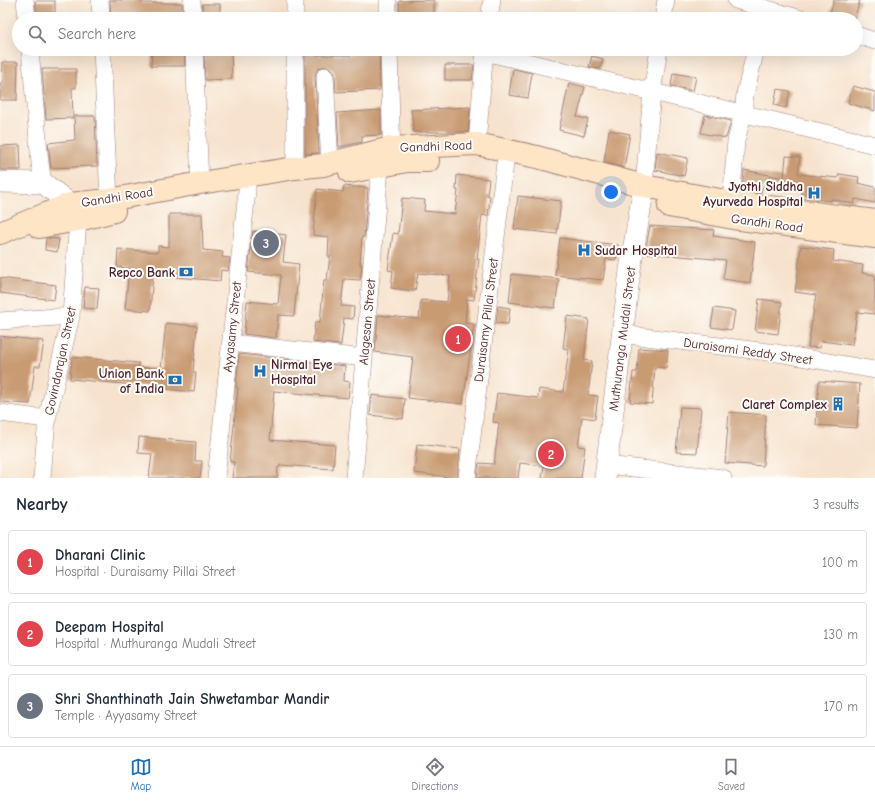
<!DOCTYPE html>
<meta charset="utf-8">
<style>
:root{--surface:#fff;--page:#f6f6f7;--text:#1f2937;--muted:#747a83;--line:#e0e1e3;--accent:#1f6fb2}
body{margin:0;font-family:"Comic Neue",sans-serif;background:var(--page);color:var(--text)}
.you{position:absolute;left:611px;top:192px;width:14px;height:14px;margin:-10px;border:3px solid #fff;border-radius:50%;background:#1a73e8;box-shadow:0 0 0 6px #1a73e833}
.badge{display:grid;place-items:center;width:26px;height:26px;border-radius:50%;background:var(--accent);color:#fff;font-size:13px;font-weight:700}
.pin{position:absolute;translate:-50% -50%;border:2px solid #fff;box-shadow:0 1px 4px #0006}
.list{margin:0;padding:0;list-style:none}
h2{display:flex;justify-content:space-between;align-items:center;height:52px;margin:0;padding:0 16px;font-size:17px}
h2 small{font-size:13px;font-weight:400;color:var(--muted)}
.list li{display:grid;grid-template-columns:26px 1fr auto;gap:12px;align-items:center;box-sizing:border-box;height:64px;margin:0 8px 8px;padding:0 8px;border:1px solid var(--line);border-radius:4px}
.list b{display:block;font-size:15px;white-space:nowrap}
.list p{margin:0;font-size:13px;white-space:nowrap;color:var(--muted)}
.list em{font-size:13px;font-style:normal;color:var(--muted)}
.icon{flex:none;width:22px;height:22px;fill:none;stroke:currentColor;stroke-width:2;stroke-linecap:round;stroke-linejoin:round}
.map{position:relative;flex:none;width:875px;height:478px;overflow:hidden}
.search{position:absolute;background:var(--surface);box-shadow:0 4px 16px #0002;left:12px;right:12px;top:12px;height:44px;display:flex;align-items:center;gap:10px;box-sizing:border-box;padding:0 14px;border-radius:22px;color:var(--muted);font-size:15px}
.sheet{height:268px;background:var(--surface)}
nav{display:flex;justify-content:space-around;align-items:center;box-sizing:border-box;height:56px;border-top:1px solid var(--line);background:var(--surface);font-size:11px;color:var(--muted)}
nav a{display:grid;justify-items:center;gap:2px}
nav .on{color:var(--accent)}
.map>svg:first-child{display:block}
.building{fill:#c99b73}
.lines{fill:none;stroke-linecap:round;stroke-linejoin:round}
.minor-casing{stroke:#a0817c;stroke-width:18}
.tertiary-casing{stroke:#a0817c;stroke-width:22}
.secondary-casing{stroke:#a0817c;stroke-width:24}
.minor{stroke:#fff;stroke-width:17}
.tertiary{stroke:#fff;stroke-width:21}
.secondary{stroke:#fde5c5;stroke-width:22}
.labels{text-anchor:middle;dominant-baseline:central;stroke-width:4;stroke-linejoin:round;paint-order:stroke}
.street-label{font-size:13px;fill:#4a1f2b;stroke:#fdfcf7}
.poi-label{font-size:13px;font-weight:bold;fill:#4a1f2b;stroke:#fdfcf7;text-anchor:end}
</style>
<div class="map">
<svg width="875" height="478" viewBox="0 0 875 478">
<rect width="100%" height="100%" fill="#fdfcf7"/>
<filter id="ink" filterUnits="userSpaceOnUse"><feTurbulence type="fractalNoise" baseFrequency=".025" numOctaves="2"/><feDisplacementMap in="SourceGraphic" scale="8" xChannelSelector="R" yChannelSelector="G"/><feConvolveMatrix kernelMatrix="1 2 1 2 8 2 1 2 1" color-interpolation-filters="sRGB"/></filter>
<filter id="wash" filterUnits="userSpaceOnUse"><feTurbulence type="fractalNoise" baseFrequency=".012" numOctaves="4" result="noise"/><feDisplacementMap in="SourceGraphic" scale="16" xChannelSelector="R" yChannelSelector="G"/><feGaussianBlur stdDeviation="0.9" result="paint"/><feColorMatrix in="noise" values="0 0 0 0 0 0 0 0 0 0 0 0 0 0 0 0 0 1.4 0 .05"/><feComposite in="paint" operator="in"/></filter>
<g filter="url(#wash)">
<rect width="100%" height="100%" fill="#f7e3cd"/>
<g id="blocks">
<path class="building" d="M110,0H141V3H182L183,19H111Z
M434,0V19H399V1Z
M834,0H860L854,19H828Z
M35,1H55V13L37,14Z
M202,4H220V14L203,15Z
M152,49H184L185,66H151Z
M351,49H379L380,90L336,92L335,75L333,70L329,67L325,66L319,68L316,72L315,77L319,153L305,154V55H351Z
M204,52H231L232,79L205,80Z
M592,56L603,59L600,69L589,67Z
M2,62H18L17,100H0V84H3Z
M445,65H474L472,80H445Z
M42,69H76V88H72L73,118L46,119Z
M513,69L532,73L528,98L509,95Z
M673,73L696,77L693,91L671,86Z
M569,83L585,87L577,117L588,119L584,136L559,130Z
M853,86L875,92V111L848,103Z
M777,89L790,91L786,108L774,105Z
M470,107L468,132H414L411,110Z
M381,110V135L362,136V142L339,147L337,113Z
M705,115L731,121L726,138L701,133Z
M74,116H95L97,166L51,168L48,143L75,140Z
M609,130L630,134L624,168L604,162Z
M20,145L21,170H0V146Z
M657,152L688,158L684,176L655,170Z
M786,156L800,157L798,174L838,178L839,174L859,177L858,183L875,187V203L855,199L854,204L831,199V201L801,198L802,190L763,186L761,193L742,191L744,170L784,178Z
M457,175L489,179L487,195L490,196L488,216L482,215L477,259H479L474,300L467,299L465,323L474,324L463,404L408,398L413,357L375,352L378,315L419,319L421,300L447,302L450,276L418,273L415,291L391,288L393,271L388,270L393,233L398,234L402,198L425,200L424,211L455,214L458,190H456Z
M344,186L368,188L364,237H362L360,265H362L360,280L344,279L341,306L354,307L353,319L344,318L341,345L313,342L315,322H320L324,280H327L330,256H328L329,237L313,235L317,189L343,192Z
M518,196L561,201L557,234L514,229Z
M169,214H202L203,250L223,252L222,257L230,258L228,271L221,270L220,281L153,275L150,311L125,309L129,268L117,267L118,249L158,252V246L169,247Z
M650,226L714,230L713,236L755,242L750,283L723,279L726,260L645,253Z
M253,231L286,235L283,262L299,264L294,316L278,315L276,338L244,334L247,301L278,304L281,275L248,272Z
M46,238L59,239L57,252L45,250Z
M560,238L618,245L616,260L606,259L603,280L555,275Z
M801,246L834,250L833,261L863,265L862,273L875,275V314L857,312L852,345L821,341L820,348L808,347L816,295L795,292Z
M512,274L559,279L555,308L509,302Z
M0,278L56,285L54,300L0,293Z
M85,287L99,288L97,309L83,308Z
M759,299L782,302L778,334L755,331Z
M498,306L510,308L508,324L496,323Z
M714,308L735,311L732,330L711,327Z
M567,316L589,319L584,360L592,361L588,395L598,396L595,419L582,417L578,446L585,447L581,478H542L544,466L520,463L518,478H477L479,463L494,464L499,423L493,422L497,393L538,398L539,389L563,392L569,349L563,348Z
M166,323L197,326L193,372H196L194,392L155,388V387L70,379L72,357L139,363L138,367L161,369Z
M0,336L44,341L40,366H35L30,404L0,402Z
M639,348L668,350L666,368L655,367L652,404L630,402L633,372H637Z
M239,354L345,366L344,381L350,382L348,398L274,391L270,440L335,445L333,469L280,465V467H278L277,478H232L234,462H230L238,388L236,387Z
M819,381L860,384L857,428L816,425Z
M372,395L405,399L403,419L370,415Z
M680,407L701,408L697,453L676,452Z
M729,412L766,415L763,466L725,463Z
M139,437L196,442L195,461H202L200,478H149L152,454L138,453Z
M417,444L460,449L457,478L414,473Z"/>
</g>
</g>
<g filter="url(#ink)">
<use href="#blocks" fill-opacity="0" stroke="#a0817c" stroke-width="1"/>
<g class="lines">
<g class="minor-casing">
<path id="minor" d="M25,0L27,19
M100,0L101,19
M192,0L193,19
M295,0V19
M388,0V19
M736,0L801,19
M489,19L492,0
M663,19L666,0
M856,35L875,41
M30,49L40,163L43,183
M102,49L109,200
M194,49L200,183
M295,49V168
M389,49L392,160
M485,52L875,145
M325,76L330,164
M477,144L485,49
M644,186L652,92L659,49
M731,202L736,141L743,114L745,94L756,49
M0,321L71,316
M621,334L777,353L875,370
M231,343L364,358
M0,413L47,419
M606,465L723,478
M42,478L47,419L71,316L78,220
M216,478L247,191V176
M354,478L380,167
M467,478L505,163"/>
</g>
<g class="tertiary-casing">
<path id="tertiary" d="M0,182L43,183L70,204L76,217
M605,478L630,270L644,186"/>
</g>
<g class="secondary-casing">
<path id="secondary" d="M350,172L407,161H428
M669,206L733,218L875,237
M39,227L78,220L114,211
M0,233L70,204L109,200L200,183L295,168L323,165L391,148L477,144L537,157L644,186L731,202L875,221"/>
</g>
<use href="#minor" class="minor"/>
<use href="#tertiary" class="tertiary"/>
<use href="#secondary" class="secondary"/>
</g>
</g>
<defs>
<g id="hospital-bare" transform="scale(1.08)"><path d="M-5-5h3v3.5h4V-5h3V5h-3V1.5h-4V5h-3Z" fill="#1f6fb2" stroke="#fdfcf7" stroke-width="2.5" paint-order="stroke"/></g>
<g id="bank-bare" transform="scale(1.08)"><path d="M-6-4H6V4H-6ZM0-2.3a2.3 2.3 0 1 0 0 4.6a2.3 2.3 0 1 0 0-4.6Z" fill="#1f6fb2" stroke="#fdfcf7" stroke-width="2.5" paint-order="stroke"/></g>
<g id="building-bare" transform="scale(1.08)"><path d="M-4-6H4V6H1V3H-1V6H-4ZM-2.5-4.3h1.7v1.8h-1.7ZM.8-4.3h1.7v1.8H.8ZM-2.5-1h1.7V.8h-1.7ZM.8-1h1.7V.8H.8Z" fill="#1f6fb2" stroke="#fdfcf7" stroke-width="2.5" paint-order="stroke"/></g>
</defs>
<g fill-rule="evenodd">
<use href="#hospital-bare" x="814" y="193"/>
<use href="#hospital-bare" x="584" y="250"/>
<use href="#bank-bare" x="186" y="272"/>
<use href="#hospital-bare" x="260" y="371"/>
<use href="#bank-bare" x="175" y="380"/>
<use href="#building-bare" x="838" y="404"/>
</g>
<g class="labels">
<g class="street-label">
<text transform="translate(436 146) rotate(-2)">Gandhi Road</text>
<text transform="translate(117 197) rotate(-9)">Gandhi Road</text>
<text transform="translate(767 223) rotate(8)">Gandhi Road</text>
<text transform="translate(486 320) rotate(-83)">Duraisamy Pillai Street</text>
<text transform="translate(367 322) rotate(-85)">Alagesan Street</text>
<text transform="translate(232 327) rotate(-84)">Ayyasamy Street</text>
<text transform="translate(622 339) rotate(-83)">Muthuranga Mudali Street</text>
<text transform="translate(748 351) rotate(8)">Duraisami Reddy Street</text>
<text transform="translate(60 361) rotate(-78)">Govindarajan Street</text>
</g>
<g class="poi-label">
<text x="803" y="186">Jyothi Siddha<tspan x="803" dy="15">Ayurveda Hospital</tspan></text>
<text x="595" y="250" text-anchor="start">Sudar Hospital</text>
<text x="175" y="272">Repco Bank</text>
<text x="271" y="364" text-anchor="start">Nirmal Eye<tspan x="271" dy="15">Hospital</tspan></text>
<text x="164" y="373">Union Bank<tspan x="164" dy="15">of India</tspan></text>
<text x="827" y="404">Claret Complex</text>
</g>
</g>
</svg>
<div class="you"></div>
<div class="pin badge" style="left:458px;top:339px;background:#e0444e">1</div>
<div class="pin badge" style="left:551px;top:454px;background:#e0444e">2</div>
<div class="pin badge" style="left:266px;top:243px;background:#6b7280">3</div>
<div class="search"><svg class="icon" aria-label="search" viewBox="0 0 24 24"><circle cx="10" cy="10" r="6"/><path d="M15 15l6 6"/></svg>Search here</div>
</div>
<section class="sheet">
<h2>Nearby<small>3 results</small></h2>
<ul class="list">
<li><span class="badge" style="background:#e0444e">1</span><div><b>Dharani Clinic</b><p>Hospital · Duraisamy Pillai Street</p></div><em>100 m</em></li>
<li><span class="badge" style="background:#e0444e">2</span><div><b>Deepam Hospital</b><p>Hospital · Muthuranga Mudali Street</p></div><em>130 m</em></li>
<li><span class="badge" style="background:#6b7280">3</span><div><b>Shri Shanthinath Jain Shwetambar Mandir</b><p>Temple · Ayyasamy Street</p></div><em>170 m</em></li>
</ul>
</section>
<nav>
<a class="on"><svg class="icon" aria-label="map" viewBox="0 0 24 24"><path d="M3 6l6-2 6 2 6-2v14l-6 2-6-2-6 2zM9 4v14M15 6v14"/></svg>Map</a>
<a><svg class="icon" aria-label="directions" viewBox="0 0 24 24"><path d="M12 3l9 9-9 9-9-9zM9 14v-3h6M13 9l2 2-2 2"/></svg>Directions</a>
<a><svg class="icon" aria-label="saved" viewBox="0 0 24 24"><path d="M7 4h10v16l-5-4-5 4z"/></svg>Saved</a>
</nav>
